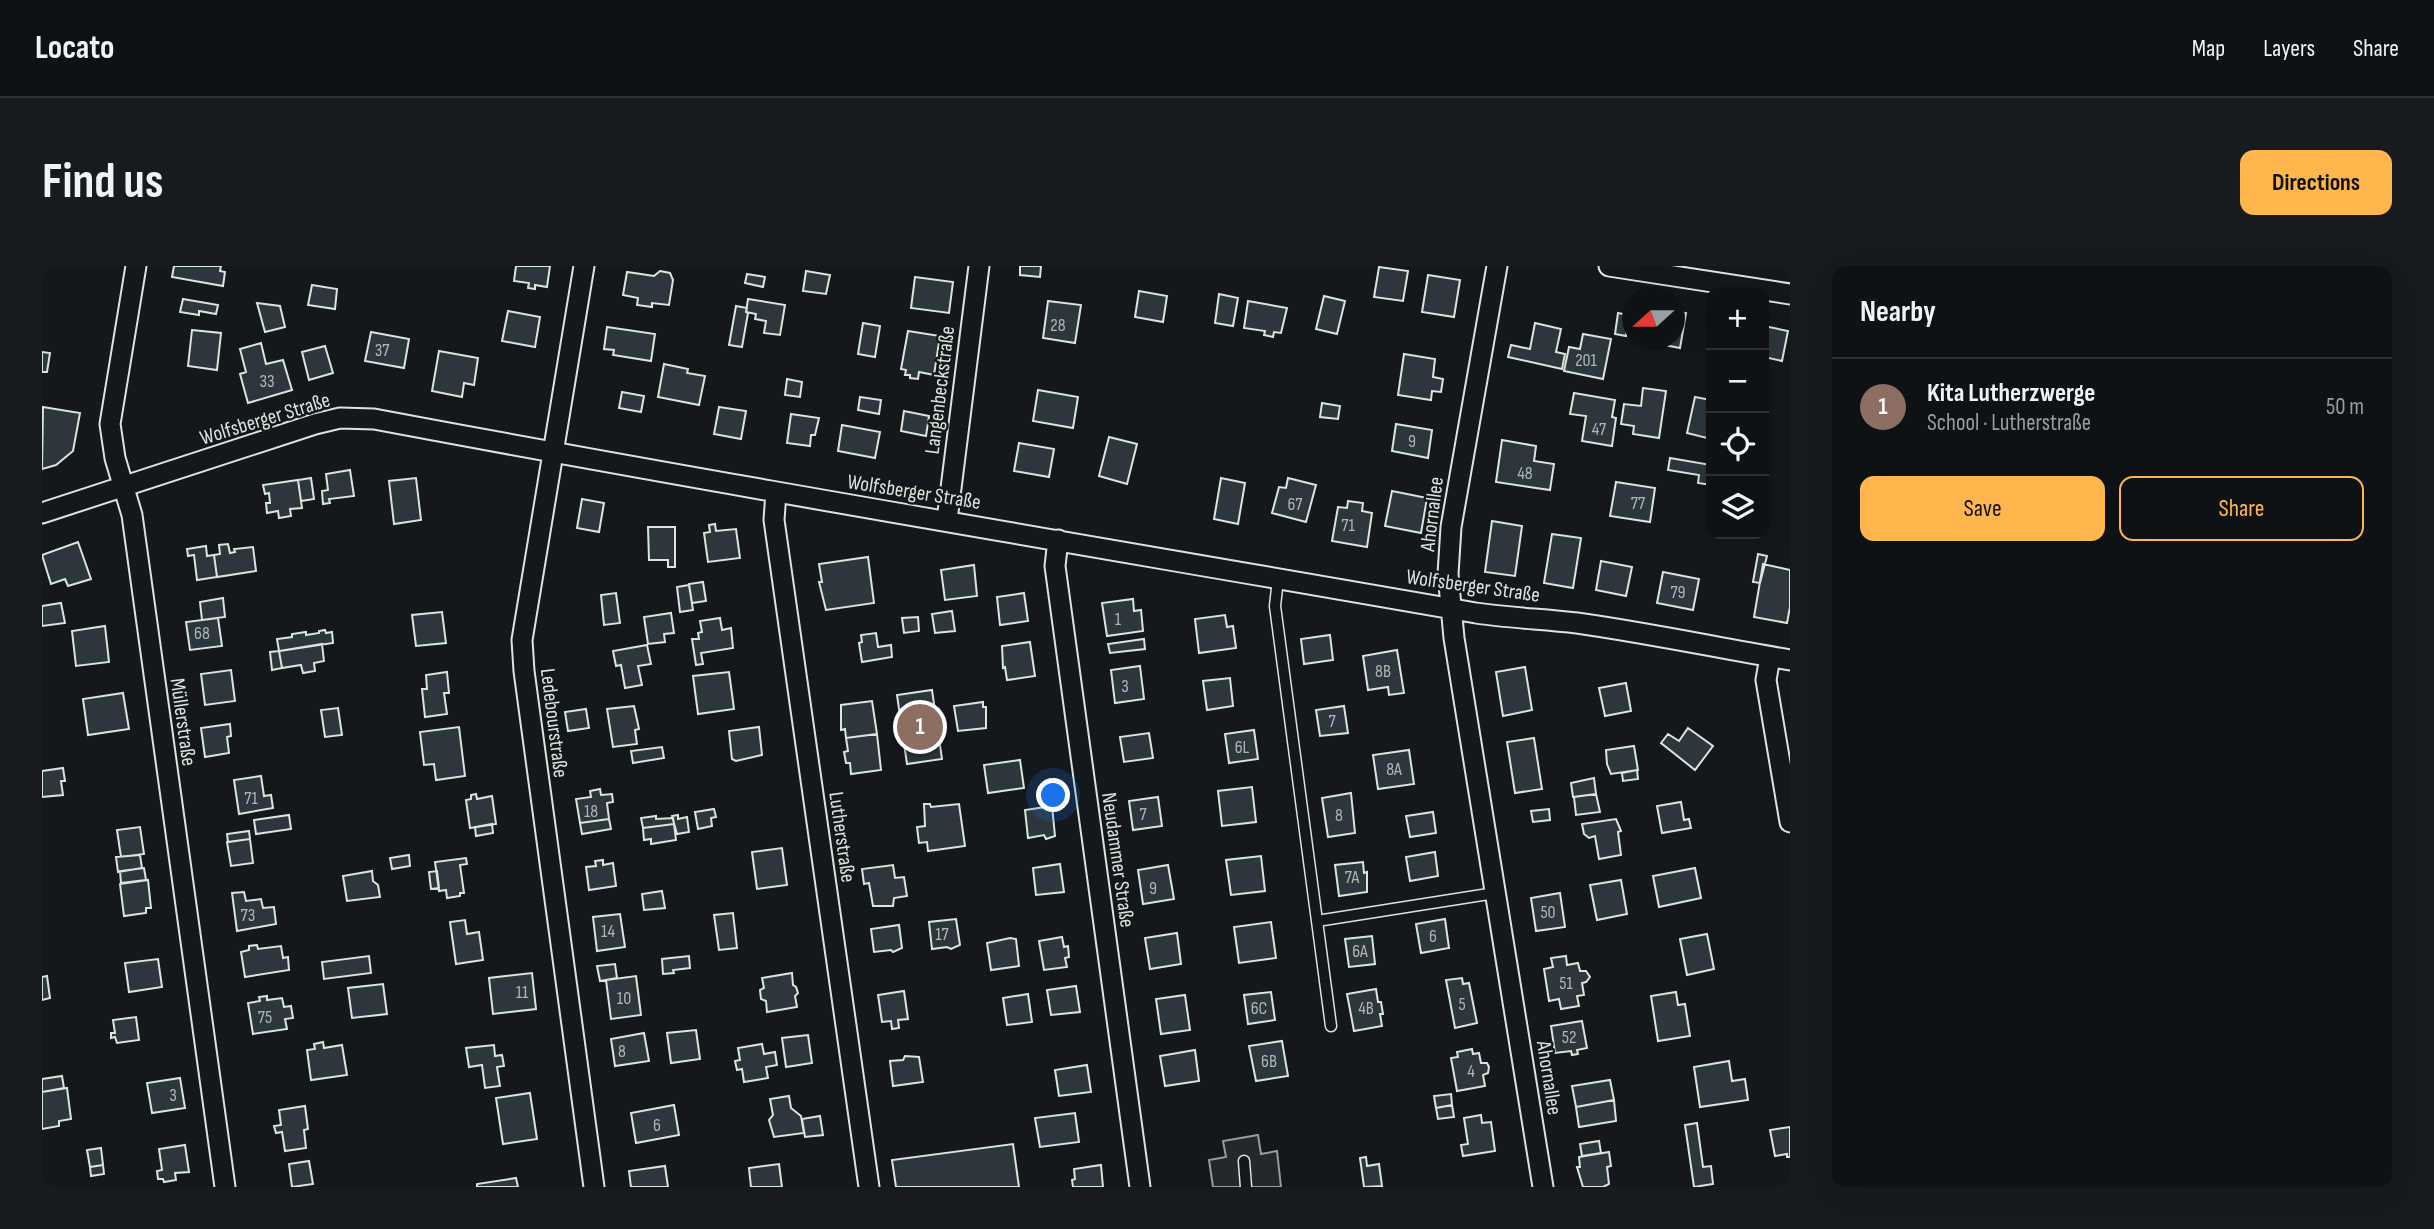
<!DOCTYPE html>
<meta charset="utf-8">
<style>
:root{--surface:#0f1215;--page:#181b1e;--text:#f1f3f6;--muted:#9b9ea0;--line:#2f3234;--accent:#ffb74d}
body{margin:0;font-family:"Sofia Sans Condensed",sans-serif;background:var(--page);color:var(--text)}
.controls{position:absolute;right:21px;top:21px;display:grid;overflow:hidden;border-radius:14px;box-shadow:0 7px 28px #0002}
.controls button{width:63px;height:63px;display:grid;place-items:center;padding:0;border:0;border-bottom:2px solid var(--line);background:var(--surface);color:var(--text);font:35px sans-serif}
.compass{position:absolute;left:1580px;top:21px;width:63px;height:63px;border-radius:50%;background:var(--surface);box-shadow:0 7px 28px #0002;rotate:249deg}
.you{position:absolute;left:1012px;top:530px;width:24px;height:24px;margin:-18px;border:5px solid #fff;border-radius:50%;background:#1a73e8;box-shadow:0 0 0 10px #1a73e833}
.badge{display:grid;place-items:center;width:46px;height:46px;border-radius:50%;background:var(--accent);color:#fff;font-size:23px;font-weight:700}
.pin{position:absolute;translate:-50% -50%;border:4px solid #fff;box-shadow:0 2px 7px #0006}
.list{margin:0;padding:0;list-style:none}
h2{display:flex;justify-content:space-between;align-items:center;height:91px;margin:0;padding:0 28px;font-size:30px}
h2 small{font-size:23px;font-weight:400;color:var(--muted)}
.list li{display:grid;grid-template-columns:46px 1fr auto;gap:21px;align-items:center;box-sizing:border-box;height:98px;padding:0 28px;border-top:2px solid var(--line)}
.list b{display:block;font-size:26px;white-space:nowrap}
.list p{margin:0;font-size:23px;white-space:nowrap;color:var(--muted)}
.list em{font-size:23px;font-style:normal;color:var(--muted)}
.actions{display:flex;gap:14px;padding:21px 28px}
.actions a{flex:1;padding:16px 0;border:2px solid var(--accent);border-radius:14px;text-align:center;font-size:24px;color:var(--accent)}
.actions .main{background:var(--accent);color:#111}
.icon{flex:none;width:38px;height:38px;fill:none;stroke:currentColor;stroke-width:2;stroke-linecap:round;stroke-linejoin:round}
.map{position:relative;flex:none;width:1748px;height:921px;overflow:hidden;border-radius:14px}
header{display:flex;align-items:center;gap:42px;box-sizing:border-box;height:98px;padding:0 35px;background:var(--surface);border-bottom:2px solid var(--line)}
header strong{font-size:33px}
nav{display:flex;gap:38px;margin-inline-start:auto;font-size:24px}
.intro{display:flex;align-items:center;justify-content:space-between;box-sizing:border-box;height:168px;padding:0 42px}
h1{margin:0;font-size:49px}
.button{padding:18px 32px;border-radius:14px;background:var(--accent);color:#111;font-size:24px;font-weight:700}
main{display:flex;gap:42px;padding:0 42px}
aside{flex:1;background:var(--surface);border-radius:14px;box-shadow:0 7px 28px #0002}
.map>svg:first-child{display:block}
.parking{fill:#24282b;stroke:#939e99;stroke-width:2}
.building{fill:#2c363c;stroke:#d8e6dc;stroke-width:2}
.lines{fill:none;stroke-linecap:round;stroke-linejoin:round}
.service-casing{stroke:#d8e6dc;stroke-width:13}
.minor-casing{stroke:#d8e6dc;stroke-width:23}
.service{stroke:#14181c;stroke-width:10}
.minor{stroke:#14181c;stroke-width:19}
.labels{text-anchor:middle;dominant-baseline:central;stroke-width:5;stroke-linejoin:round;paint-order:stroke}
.number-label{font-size:18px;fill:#adbab4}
.street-label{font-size:21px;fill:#d8e6dc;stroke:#14181c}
</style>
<header>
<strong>Locato</strong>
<nav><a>Map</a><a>Layers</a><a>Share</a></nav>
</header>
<div class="intro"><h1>Find us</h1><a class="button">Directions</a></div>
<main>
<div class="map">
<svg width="1748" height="921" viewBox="0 0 1748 921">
<rect width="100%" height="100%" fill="#14181c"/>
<path class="parking" d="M1216,869L1219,888L1235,885L1239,921H1171L1167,894L1184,891L1181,875Z"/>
<path class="building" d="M132,0H179L178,5L183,6L181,20L130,11Z
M474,0H508L505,21L493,19V23L486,22L487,17L472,15Z
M978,0H999L998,11L978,9Z
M1337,1L1366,5L1361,35L1332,31Z
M618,5L628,7L631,14L627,39L610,37V41L595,39L596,32L581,29L585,6L612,10Z
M764,5L788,9L784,28L761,25Z
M705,8L723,11L721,21L703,17Z
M1386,9L1418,14L1412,51L1380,46Z
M873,11L911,16L907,47L869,42Z
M270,19L295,23L293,43L266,39Z
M1097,25L1125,30L1121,56L1093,51Z
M1177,28L1196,32L1191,60L1173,57Z
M1282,30L1303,35L1295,68L1274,63Z
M141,33L176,39L174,48L157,45V49L138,46Z
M706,33L743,39L738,69L722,67L724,55L713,53L714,48L704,46Z
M1006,35L1039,39L1033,77L1001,72Z
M1206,35L1245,42L1239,67L1232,66L1231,71L1222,69L1223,65L1202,62Z
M215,37L238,40L243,61L223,66Z
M694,40L705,42L704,46L706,47L700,81L687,79Z
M466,45L498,51L493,81L460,75Z
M1632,45L1644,47L1638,82L1607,76L1608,74H1632Z
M1576,47L1587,49L1584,70L1573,68Z
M821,57L838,60L833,91L816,88Z
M1493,57L1519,63L1514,86L1523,88L1520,103L1466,91L1469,79L1488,83Z
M1722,60L1746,65L1740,95L1722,91Z
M565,61L613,68L609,95L571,89L572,84L562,83Z
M150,64L179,67L175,104L146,100Z
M866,65L898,70L892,109L877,106L876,113L868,112V109H863L864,104L859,103Z
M329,66L367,73L362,102L323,95Z
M1541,68L1569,73L1561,113L1522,105L1527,81L1538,83Z
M219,77L224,98L241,94L250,124L206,137L198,108L204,106L198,83Z
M283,80L291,107L267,114L260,86Z
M397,85L436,92L432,119L422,117L420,131L390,125Z
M0,86L8,87L5,106H0Z
M1362,88L1393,93L1391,111L1401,113L1399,126L1390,125L1389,134L1356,129Z
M622,98L646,103L645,107L663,110L657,139L616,131Z
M745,113L760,116L758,131L743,129Z
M1601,122L1624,125L1617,172L1591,168L1592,160L1579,158L1582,138L1599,140Z
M996,124L1036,131L1031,162L991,155Z
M580,126L602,130L599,146L577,142Z
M1532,127L1573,134L1570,151L1574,152L1570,180L1540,175L1544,150L1528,148Z
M818,131L839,134L837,148L816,144Z
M1653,131L1669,134V173L1645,167Z
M1280,137L1298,140L1296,153L1278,151Z
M1,141L38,147L31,185L14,199L0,203Z
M677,141L704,145L699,173L672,168Z
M862,145L887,150L884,170L859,165Z
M749,148L777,152L773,169H769L768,180L745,177Z
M1354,158L1390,164L1386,192L1350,185Z
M800,159L838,166L833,192L796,185Z
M1067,171L1095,178L1085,218L1057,210Z
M1460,174L1494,180L1492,195L1512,198L1508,224L1454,216Z
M977,177L1012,183L1007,211L972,205Z
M1628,192L1669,199V219L1656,217L1657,209L1626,204Z
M308,204L312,230L287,233L288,237L281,238L280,225L286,224L284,208Z
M269,212L272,233L259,235L256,214Z
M374,212L379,254L352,258L347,215Z
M1179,212L1203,217L1196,258L1172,253Z
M1246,212L1274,219L1264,256L1230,247L1237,221L1244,222Z
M256,214L260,242L248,243L249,250L237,252L236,245L225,247L224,237H228L227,227L223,228L221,219Z
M1574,216L1613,222L1608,256L1568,250Z
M1350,225L1385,232L1379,267L1343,260Z
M540,233L562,237L557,266L535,262Z
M1306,235L1321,237L1320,245L1330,247L1325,281L1290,275L1296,241L1305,242Z
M1450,255L1480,260L1473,310L1443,306Z
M673,258L674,265L694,263L698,292L666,296L662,267L668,266L667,259Z
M606,261H633V301H626V294H607Z
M1510,268L1539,272L1531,322L1502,317Z
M36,276L49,313L26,320L23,313L9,318L0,289Z
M186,278L188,287L193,286L192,283L211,281L214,305L175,311L172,289L178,288L177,279Z
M164,280L165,290L172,289L175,311L155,314L152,289L146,290L145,283Z
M1716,288L1725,290L1718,317L1711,316Z
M826,291L832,337L784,344L777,316H780L777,298Z
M1559,295L1590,301L1584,330L1554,324Z
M1721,298L1748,304V341L1745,357L1712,351Z
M932,299L935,330L903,334L899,304Z
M1621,306L1657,313L1651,344L1615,337Z
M661,316L664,335L650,337L647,318Z
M647,319L651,344L638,346L635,321Z
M574,327L578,357L562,359L559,329Z
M982,327L986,355L958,359L955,331Z
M181,332L183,351L160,354L158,336Z
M1091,333L1092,345L1099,344L1101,365L1065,370L1060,337Z
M19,337L23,357L0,360V340Z
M910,345L913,365L893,367L890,348Z
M400,346L404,377L374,380L370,349Z
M629,347L632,367L622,368L623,376L606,378L602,351Z
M1183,349L1185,361L1191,360L1194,382L1157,387L1153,353Z
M876,351L877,365L862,367L860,352Z
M176,352L180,380L148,384L144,356Z
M678,352L680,364L689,362L691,382L659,387L661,398L654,399L650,373H657L656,367L660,366L658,355Z
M63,360L67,396L34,400L30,365Z
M283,364L284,367L290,366L291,377L237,385L235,373L250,371V368L264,366V369L277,367V365Z
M834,367L836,381L849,379L850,391L820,396L817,377L820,376L819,369Z
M1288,369L1291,394L1262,398L1259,373Z
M1102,373L1103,383L1068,387L1066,378Z
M988,376L993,410L965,414L963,401L961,402L960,380Z
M280,378L282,395L272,397L273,405L261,407L259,399L240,402L237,385Z
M605,379L609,398L596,400L600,419L583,422L579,399L574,400L571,385Z
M1355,384L1362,427L1347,429L1346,421L1326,424L1321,390Z
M237,385L240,402L230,404L228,386Z
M1098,400L1102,433L1073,437L1069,404Z
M1483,401L1490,444L1461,450L1454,406Z
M189,404L193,435L163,439L159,408Z
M405,406L407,427H402L405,448L383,451L380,423H385L384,409Z
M687,406L692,443L656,448L651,410Z
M1188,412L1191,440L1165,444L1161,415Z
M1584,417L1589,445L1563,450L1557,422Z
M890,424L900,493L865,498L855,429Z
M81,427L87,463L46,469L41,433Z
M830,435L835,468L804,472L803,463L799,464V439Z
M941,436V441H944V462L916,465L912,440Z
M592,440L597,463L593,464L595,478L571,481L565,443Z
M1302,440L1306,467L1278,470L1274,444Z
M296,442L300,469L283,471L279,444Z
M544,443L547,462L526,465L523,446Z
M188,458L189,470L185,471L187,487L163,491L159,462Z
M417,461L423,510L394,514L392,498L382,499L378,466Z
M717,461L720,489L694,495L690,493L687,465Z
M1646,462L1671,480L1653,504L1619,477L1626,468L1637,475Z
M1212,464L1216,493L1187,497L1183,468Z
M1107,467L1111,492L1082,496L1078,471Z
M835,468L839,504L809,508L808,497H804L802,486L806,485L804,472Z
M1492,472L1500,523L1473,527L1465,476Z
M1592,480L1596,504L1569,508L1565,498L1564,484Z
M620,481L622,492L591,497L589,485Z
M1367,484L1372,518L1336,523L1331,489Z
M978,494L982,522L946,527L942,499Z
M21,502L23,515H19L21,529L0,531V505Z
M1595,504L1596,513L1581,515L1580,507Z
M219,510L222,530L229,529L231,542L197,548L192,514Z
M1552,512L1554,528L1531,531L1529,517Z
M1210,521L1214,556L1180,560L1176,525Z
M558,523L559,529L570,528L571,536L565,537L567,553L538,557L534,533L549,531L548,525Z
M1309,527L1313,567L1286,571L1280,532Z
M434,528L435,533L450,530L454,558L428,562L424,534L429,533V529Z
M1554,528L1558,546L1534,549L1532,531Z
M1116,531L1120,560L1091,564L1087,535Z
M1639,536L1642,554L1647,553L1649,562L1620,567L1615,540Z
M882,538H888L889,541L917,538L923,580L886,585L885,576L877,577L875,561L883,560Z
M1010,540L1013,570L1004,573L1002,569L986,572L983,544Z
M672,543L674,551L669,552L670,560L656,563L653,546Z
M1507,543L1508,554L1491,556L1489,545Z
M1391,546L1394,567L1368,571L1364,550Z
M247,549L249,563L214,568L212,554Z
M636,549V553L645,551L647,566L635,568L630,550Z
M614,550V553L631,552L632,558L601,562L599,552Z
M567,553L569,563L540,568L538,557Z
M1574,553L1579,565L1576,566L1579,589L1557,593L1553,570L1547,572L1542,568L1540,558Z
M450,558L451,567L434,570L433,561Z
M632,558L634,574L609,578V573L602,574L601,562Z
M98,561L102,588L79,591L75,564Z
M207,565L208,573L186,576L185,568Z
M208,573L211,597L189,600L185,576Z
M740,582L745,619L715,623L710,586Z
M1393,586L1396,610L1368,615L1364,591Z
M98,589L100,602L76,606L74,591Z
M367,589L368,600L350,603L348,592Z
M1219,590L1223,625L1189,629L1184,594Z
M424,592L425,598L418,599L422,627H418V630L405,632L404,624L397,625L393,596Z
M561,594V599L571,597L574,620L547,624L544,601L554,600L553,595Z
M1321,596L1322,607L1325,606V626L1297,630L1293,599Z
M1018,598L1022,626L994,629L991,602Z
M851,599L853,612L862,611L865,630L852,632L851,640H831L827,617L822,618L820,603Z
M1126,599L1132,633L1101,638L1096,604Z
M102,602L104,614L79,617L78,605Z
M1653,602L1659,632L1617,641L1611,610Z
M330,605L331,615L336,619L338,631L305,635L301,610Z
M395,605L397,622L389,623L387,606Z
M106,614L109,642H104V647L82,650L78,618Z
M1579,614L1585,648L1555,654L1548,619Z
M620,625L623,642L602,644L600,628Z
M202,626L204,635L219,633L221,642L232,641L234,658L195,665L190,627Z
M1518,627L1523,661L1494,665L1489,632Z
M691,647L695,682L677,684L672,649Z
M578,648L583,681L555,685L551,651Z
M914,653L918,679L909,683L905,681L890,683L887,656Z
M1403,653L1407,682L1379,687L1374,658Z
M423,654L425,668L437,666L441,694L414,698L408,656Z
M1229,656L1234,692L1197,697L1192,661Z
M857,659L860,682L851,686L849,684L832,686L829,663Z
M1135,667L1139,698L1108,703L1103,672Z
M1665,668L1672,703L1645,709L1638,673Z
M1330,670L1333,698L1307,701L1303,673Z
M1020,671L1022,681L1026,680L1027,691L1023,692L1025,701L1002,704L997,675Z
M968,672L974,673L977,700L949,704L945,677Z
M215,679L216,683L239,680L241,692L246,691L247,704L203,711L199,686L207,684V680Z
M327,690L329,707L282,713L280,696Z
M647,690L648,702L631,704L632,707L621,708L620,693Z
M1524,690L1525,699L1536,697L1538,705H1544L1548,711L1544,716L1540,717L1542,729L1535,730L1537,740L1519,743L1517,733L1507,735L1502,703L1511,701L1509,692Z
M116,693L120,721L87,726L83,697Z
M573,698L575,712L558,715L555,700Z
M490,707L494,743L451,748L447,712Z
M750,707L751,719L754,721L756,727L753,730L755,741L725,746L724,735L719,733L718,724L722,722L720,712Z
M5,710L8,732L0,734V711Z
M594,710L599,749L569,753L564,714Z
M1420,712L1421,718L1427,717L1435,757L1413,762L1404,714Z
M341,718L345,748L310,752L306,722Z
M1034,720L1038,746L1009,749L1005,724Z
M1334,723L1336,736H1339L1341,748H1338L1340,760L1312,765L1305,728Z
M862,725L866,753L856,754L857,762L850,763L849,755L840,756L836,729Z
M1229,726L1233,754L1206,758L1202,729Z
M1634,726L1636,739L1643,738L1648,770L1616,775L1609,730Z
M986,728L990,756L965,759L961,732Z
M1143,729L1148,764L1119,768L1114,733Z
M225,730V734L240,732L242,741L249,740L251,752L243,753L245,763L211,768L206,737L218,735L217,731Z
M94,751L97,774L75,777L73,771L69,772V767H73L71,754Z
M1540,755L1545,782L1535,784L1536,788L1530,789L1529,785L1513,787L1509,760Z
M654,764L658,793L629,797L625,767Z
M602,767L607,795L573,800L569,773Z
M766,769L770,797L744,801L740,772Z
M1240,775L1246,810L1214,815L1207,780Z
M281,776L282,782L300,779L305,809L269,814L265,784L273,783L272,778Z
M720,778L722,788L733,786L735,799L724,801L726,812L702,816L700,803L695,804L693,795L698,794L696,782Z
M452,779L453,790L460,789L462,800L455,801L458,820L443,822L440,799L427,801L424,782Z
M1430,783L1431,788L1437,787L1439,797H1445L1447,801L1446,807L1441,809L1443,820L1415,825L1409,792L1416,791L1415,786Z
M1153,784L1157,815L1123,820L1118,790Z
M863,790L877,791L881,816L851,820L848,795L861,794Z
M1687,795L1690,815L1703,813L1706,834L1658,841L1652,801Z
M1045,799L1049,826L1017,830L1013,804Z
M20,810L22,822L0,826V813Z
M138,812L143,842L110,847L105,817Z
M1568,814L1572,834L1534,841L1530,820Z
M25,822L29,853L17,855V860L0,863V826Z
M488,827L495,873L461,878L454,832Z
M1409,828L1410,839L1394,842L1392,830Z
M747,830L749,842L759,850L762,867L732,871L727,854L731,849L728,833Z
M1572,834L1574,855L1537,861L1534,841Z
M632,839L637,869L594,877L589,847Z
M1410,839L1412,851L1396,853L1394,842Z
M263,840L266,863L262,864L264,882L243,885L240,866L234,867L232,860L239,859L237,844Z
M1033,847L1037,876L998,881L993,852Z
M1439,849L1440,857L1449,856L1453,885L1421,890L1419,879L1426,878L1422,852Z
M778,850L781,869L763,871L760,853Z
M1655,857L1661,901L1669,900L1671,918L1652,921L1643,859Z
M1748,861V891H1745V888L1733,890L1728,864Z
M1557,875L1559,887L1540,890L1538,878Z
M971,878L977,921H854L850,894Z
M143,879L147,906L133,907L134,914L122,916L121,913H116L115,905L120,904L117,883Z
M59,882L61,899L48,901L45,884Z
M1567,886L1569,900L1565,901L1567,918L1561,921H1541L1535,901H1538L1537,891Z
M1324,891L1325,900L1337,898L1340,920L1322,921L1318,892Z
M267,895L271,918L250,921L247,898Z
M737,898L740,921H709L707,902Z
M61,899L62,908L49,910L48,901Z
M1059,899L1061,921H1031L1030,914L1033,913L1032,903Z
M623,900L626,921H589L587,905Z
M474,912L476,921H435V918Z"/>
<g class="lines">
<g class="service-casing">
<path id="service" d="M1236,313L1233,340L1275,655L1453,627
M1275,655L1289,760
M1202,895L1204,921"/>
</g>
<g class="minor-casing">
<path id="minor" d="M94,0L68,158L73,192L90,249L183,921
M542,0L480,374L482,405L552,921
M1455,0L1409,261L1406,308L1412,372L1501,921
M1567,0L1748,28
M734,226L732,254L827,921
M0,247L273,158L298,152L332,153C699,222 1067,283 1434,347C1467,352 1501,353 1535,357C1606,367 1677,382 1748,394
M905,254L937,0
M1016,274L1013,300L1098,921
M1728,391L1724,414L1748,556"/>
</g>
<use href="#service" class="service"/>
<use href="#minor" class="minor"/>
</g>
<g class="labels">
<g class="number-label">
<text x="1016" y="59">28</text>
<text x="340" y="84">37</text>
<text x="1544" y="94">201</text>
<text x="225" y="115">33</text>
<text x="1557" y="163">47</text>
<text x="1370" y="175">9</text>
<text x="1483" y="207">48</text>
<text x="1596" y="237">77</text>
<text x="1253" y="238">67</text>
<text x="1306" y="259">71</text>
<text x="1636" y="326">79</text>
<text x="1076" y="353">1</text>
<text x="160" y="367">68</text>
<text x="1341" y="405">8B</text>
<text x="1083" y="420">3</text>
<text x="1290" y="455">7</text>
<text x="1200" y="481">6L</text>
<text x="1352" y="503">8A</text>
<text x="209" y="532">71</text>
<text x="549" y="545">18</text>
<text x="1101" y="548">7</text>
<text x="1297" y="549">8</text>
<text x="1310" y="611">7A</text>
<text x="1111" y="622">9</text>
<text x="1506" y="646">50</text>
<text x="206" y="649">73</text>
<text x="566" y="665">14</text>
<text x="900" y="668">17</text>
<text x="1391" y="670">6</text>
<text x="1318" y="685">6A</text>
<text x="1524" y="717">51</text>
<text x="480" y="726">11</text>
<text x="582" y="732">10</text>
<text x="1420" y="738">5</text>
<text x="1217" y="742">6C</text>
<text x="1324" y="742">4B</text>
<text x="223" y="751">75</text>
<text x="1527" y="771">52</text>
<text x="580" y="785">8</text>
<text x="1227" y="795">6B</text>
<text x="1429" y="805">4</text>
<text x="131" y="829">3</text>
<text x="615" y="859">6</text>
</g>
<g class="street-label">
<text transform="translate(898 124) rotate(-83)">Langenbeckstraße</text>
<text transform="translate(223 153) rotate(-17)">Wolfsberger Straße</text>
<text transform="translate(872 226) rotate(9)">Wolfsberger Straße</text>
<text transform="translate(1390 248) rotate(-83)">Ahornallee</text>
<text transform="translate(1431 320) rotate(8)">Wolfsberger Straße</text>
<text transform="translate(141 456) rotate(82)">Müllerstraße</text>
<text transform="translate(512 457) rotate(83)">Ledebourstraße</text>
<text transform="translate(800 571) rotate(82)">Lutherstraße</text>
<text transform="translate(1076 594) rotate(82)">Neudammer Straße</text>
<text transform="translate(1507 812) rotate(81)">Ahornallee</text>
</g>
</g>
</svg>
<div class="controls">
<button>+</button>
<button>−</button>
<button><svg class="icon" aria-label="locate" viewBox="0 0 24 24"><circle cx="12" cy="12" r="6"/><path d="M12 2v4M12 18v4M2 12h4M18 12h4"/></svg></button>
<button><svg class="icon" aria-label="layers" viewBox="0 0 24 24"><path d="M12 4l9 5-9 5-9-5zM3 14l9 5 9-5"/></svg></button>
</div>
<svg class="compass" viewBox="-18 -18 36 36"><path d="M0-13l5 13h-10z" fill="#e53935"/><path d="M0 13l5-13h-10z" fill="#9b9ea0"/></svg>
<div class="you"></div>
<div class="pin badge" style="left:878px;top:461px;background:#8d6e63">1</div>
</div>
<aside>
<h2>Nearby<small></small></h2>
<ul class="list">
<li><span class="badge" style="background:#8d6e63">1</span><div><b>Kita Lutherzwerge</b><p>School · Lutherstraße</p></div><em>50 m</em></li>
</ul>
<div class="actions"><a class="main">Save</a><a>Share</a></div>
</aside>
</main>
